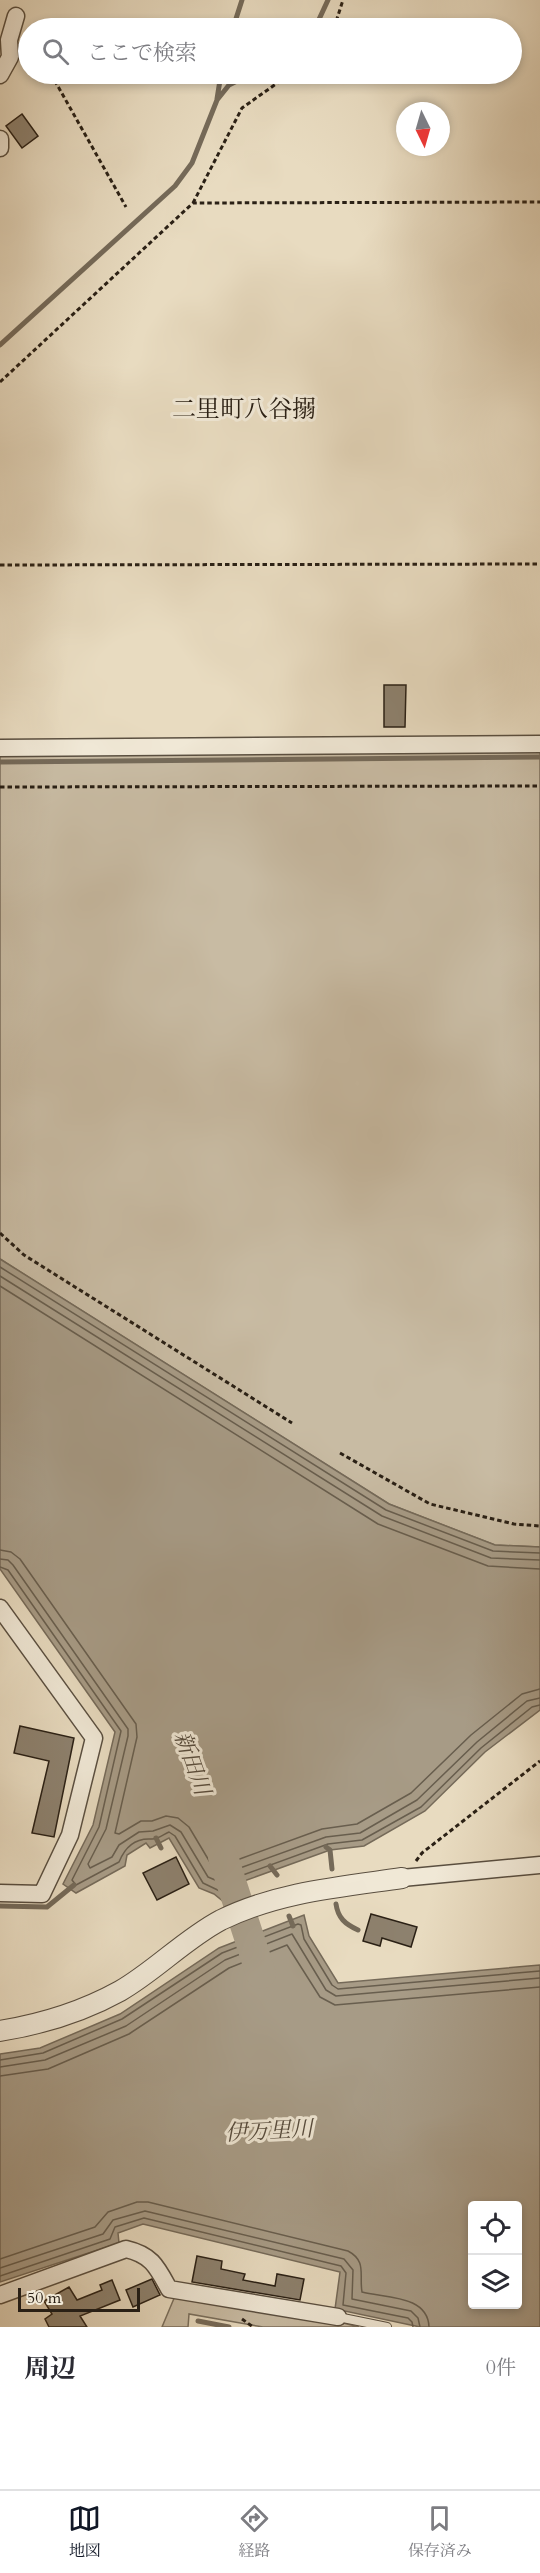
<!DOCTYPE html>
<html lang="ja">
<meta charset="utf-8">
<style>
:root{--surface:#fff;--page:#f2f2f3;--text:#2b2b33;--muted:#7c7c81;--line:#e1e1e2;--accent:#111827}
body{margin:0;font-family:Cardo,"Noto Serif JP",serif;background:var(--page);color:var(--text)}
.controls{position:absolute;right:18px;bottom:18px;display:grid;overflow:hidden;border-radius:6px;box-shadow:0 3px 9px #0003}
.controls button{width:54px;height:54px;display:grid;place-items:center;padding:0;border:0;border-bottom:2px solid var(--line);background:var(--surface);color:var(--text);font:30px sans-serif}
.compass{position:absolute;left:396px;top:102px;width:54px;height:54px;border-radius:50%;background:var(--surface);box-shadow:0 3px 9px #0003;rotate:175deg}
.scale{position:absolute;left:18px;bottom:15px;width:122px;box-sizing:border-box;padding-left:6px;border:3px solid #2a2015;border-top:0;font-size:16px;line-height:21px;white-space:nowrap;color:#2a2015;-webkit-text-stroke:4px #f0e8d6;paint-order:stroke}
.list{margin:0;padding:0;list-style:none}
h2{display:flex;justify-content:space-between;align-items:center;height:78px;margin:0;padding:0 24px;font-size:26px}
h2 small{font-size:20px;font-weight:400;color:var(--muted)}
.icon{flex:none;width:33px;height:33px;fill:none;stroke:currentColor;stroke-width:2;stroke-linecap:round;stroke-linejoin:round}
.map{position:relative;flex:none;width:540px;height:2327px;overflow:hidden}
.search{position:absolute;background:var(--surface);box-shadow:0 3px 9px #0003;left:18px;right:18px;top:18px;height:66px;display:flex;align-items:center;gap:15px;box-sizing:border-box;padding:0 21px;border-radius:33px;color:var(--muted);font-size:22px}
.sheet{height:162px;background:var(--surface)}
nav{display:flex;justify-content:space-around;align-items:center;box-sizing:border-box;height:84px;border-top:2px solid var(--line);background:var(--surface);font-size:16px;color:var(--muted)}
nav a{display:grid;justify-items:center;gap:3px}
nav .on{color:var(--accent)}
.map>svg:first-child{display:block}
.green{fill:#c8bba3;stroke:#796e5c;stroke-width:1.5}
.water{fill:#a79b86;stroke:#756a59;stroke-width:1.5;fill-rule:evenodd}
.lines{fill:none;stroke-linecap:round;stroke-linejoin:round}
.shore{stroke:#685e4e;stroke-width:1.5}
.stream{stroke:#756a59;stroke-width:5}
.river{stroke:#a79b86;stroke-width:30}
.building{fill:#8d816e;stroke:#2a2015;stroke-width:1.5}
.service-casing{stroke:#5a4f40;stroke-width:10}
.minor-casing{stroke:#5a4f40;stroke-width:19}
.tertiary-casing{stroke:#5a4f40;stroke-width:22}
.path{stroke:#2a2015;stroke-width:3;stroke-dasharray:4.5 3;stroke-linecap:butt}
.service{stroke:#f0e8d6;stroke-width:8}
.minor{stroke:#f0e8d6;stroke-width:16}
.tertiary{stroke:#f0e8d6;stroke-width:20}
.labels{text-anchor:middle;dominant-baseline:central;stroke-width:6;stroke-linejoin:round;paint-order:stroke}
.water-label{font-size:22px;font-style:italic;fill:#564b3d;stroke:#f0e8d6}
.quarter-label{font-size:24px;fill:#2a2015;stroke:#f0e8d6}
</style>
<div class="map">
<svg width="540" height="2327" viewBox="0 0 540 2327">
<rect width="100%" height="100%" fill="#e8dbc0"/>
<filter id="stains"><feTurbulence type="fractalNoise" baseFrequency=".00333" numOctaves="4"/><feColorMatrix values="0 0 0 0 .2 0 0 0 0 .09 0 0 0 0 .02 0 0 0 .5 -.17"/></filter>
<radialGradient id="worn" r=".72"><stop offset=".6" stop-color="#630" stop-opacity="0"/><stop offset="1" stop-color="#630" stop-opacity=".3"/></radialGradient>
<path class="green" d="M540,748V1547L495,1545L389,1504L0,1259V755Z
M175,2296L327,2319L359,2327H263L189,2314L188,2327H162Z"/>
<path class="water" d="M0,1259L389,1504L495,1545L540,1547V1710L485,1752L425,1811L364,1846L330,1850L244,1881L247,1889L224,1902L214,1894L199,1888L169,1838L150,1848L146,1843L127,1855L125,1866L76,1893L63,1884L93,1825L115,1732L0,1569Z
M304,1915L309,1936L338,1983L540,1965V2327H420L335,2309L340,2272L143,2224L118,2233L119,2243L0,2282V2054L40,2048L120,2014L219,1948ZM472,2206H518V2304H472Z"/>
<g class="lines">
<path class="shore" d="M0,1267L386,1510L493,1551L540,1553
M0,1276L382,1516L491,1558L540,1560
M0,1286L378,1524L488,1566L540,1569
M0,1550L11,1552L20,1559L136,1724L137,1737L115,1833L119,1834L141,1821H152L166,1816L178,1818L189,1827L214,1869L221,1872L237,1860L322,1829L357,1824L411,1793L471,1735L522,1694L540,1689
M0,1559L8,1560L13,1565L128,1729V1736L106,1829L88,1864L90,1868L112,1857L119,1845L139,1832L153,1831L170,1825L181,1832L208,1877L227,1885L234,1872L240,1868L326,1837L360,1833L417,1800L477,1742L527,1701L540,1698
M0,1567L8,1570L121,1731L99,1827L72,1880L76,1885L119,1862C125,1847 135,1838 151,1839C157,1840 164,1834 169,1832L175,1836L203,1883L226,1894L238,1887L239,1879L243,1875L328,1844L362,1840L421,1807L481,1748L532,1707L540,1705
M0,2060L43,2053L122,2019L222,1953L298,1924L301,1925L304,1939L332,1985L338,1989L540,1971
M0,2067L45,2060L126,2026L225,1960L292,1934L326,1990L336,1996L540,1978
M0,2076L48,2069L129,2034L229,1968L287,1945L320,1997L335,2005L540,1987
M0,2259L95,2227L108,2212L137,2202H148L348,2251C367,2261 359,2275 362,2292C385,2298 428,2295 429,2327
M0,2268L103,2234L113,2220L145,2211L344,2259L353,2270L352,2299L411,2311L418,2318L420,2327
M0,2276L110,2239L115,2227L144,2218L341,2266L346,2273L343,2305L408,2318L412,2322L413,2327"/>
<path class="stream" d="M233,28L242,0
M315,28L328,0
M217,99L221,74
M0,345L175,186L192,163L217,100L229,85L251,74
M0,762L540,757
M156,1838L161,1848
M326,1847L330,1850L332,1869
M270,1866L277,1875
M336,1904C338,1918 345,1924 358,1930
M0,1906L47,1907L74,1885
M289,1916L293,1926
M198,2321L229,2327"/>
<path class="river" d="M223,1857L261,1974"/>
</g>
<path class="building" d="M22,114L38,136L22,148L6,126Z
M384,685H406L405,727H384Z
M20,1726L74,1738L54,1837L32,1833L49,1761L14,1753Z
M176,1857L189,1884L157,1900L143,1873Z
M371,1914L417,1927L411,1947L382,1938L380,1946L363,1941Z
M197,2256L222,2261L221,2269L245,2274L243,2280L275,2286L277,2274L304,2279L300,2300L192,2282Z
M152,2279L160,2295L133,2307L126,2290Z
M112,2280L120,2300L80,2316L87,2327H49L45,2319L52,2314L44,2301L69,2287L77,2300L102,2290L100,2285Z"/>
<g class="lines">
<g class="service-casing">
<path id="service" d="M338,2317L387,2327"/>
</g>
<g class="minor-casing">
<path id="minor" d="M0,75L10,57L9,40L16,16
M0,139V148
M0,748L540,744
M0,1608L94,1738L70,1835L42,1894L0,1893
M402,1878L540,1865
M0,2295L126,2249C152,2255 157,2267 169,2289L338,2317"/>
</g>
<g class="tertiary-casing">
<path id="tertiary" d="M0,2031C43,2024 82,2012 120,1991C155,1971 185,1939 221,1920C278,1892 339,1887 402,1878"/>
</g>
<path class="path" d="M334,28L343,0
M51,74L126,207
M193,203L242,108L290,74
M0,382L193,203L540,202
M0,565L540,564
M0,787L540,786
M0,1233L24,1255L292,1423
M340,1453L430,1504L514,1524L540,1526
M416,1861L422,1853L540,1761
M242,2319L253,2327"/>
<use href="#service" class="service"/>
<use href="#minor" class="minor"/>
<use href="#tertiary" class="tertiary"/>
</g>
<g class="labels">
<g class="water-label">
<text transform="translate(192 1763) rotate(70)">新田川</text>
<text transform="translate(269 2131) rotate(-3)">伊万里川</text>
</g>
<g class="quarter-label">
<text x="244" y="409">二里町八谷搦</text>
</g>
</g>
<rect width="100%" height="100%" filter="url(#stains)"/>
<rect width="100%" height="100%" fill="url(#worn)"/>
</svg>
<div class="controls">
<button><svg class="icon" aria-label="locate" viewBox="0 0 24 24"><circle cx="12" cy="12" r="6"/><path d="M12 2v4M12 18v4M2 12h4M18 12h4"/></svg></button>
<button><svg class="icon" aria-label="layers" viewBox="0 0 24 24"><path d="M12 4l9 5-9 5-9-5zM3 14l9 5 9-5"/></svg></button>
</div>
<svg class="compass" viewBox="-18 -18 36 36"><path d="M0-13l5 13h-10z" fill="#e53935"/><path d="M0 13l5-13h-10z" fill="#7c7c81"/></svg>
<div class="scale">50 m</div>
<div class="search"><svg class="icon" aria-label="search" viewBox="0 0 24 24"><circle cx="10" cy="10" r="6"/><path d="M15 15l6 6"/></svg>ここで検索</div>
</div>
<section class="sheet">
<h2>周辺<small>0件</small></h2>
<ul class="list">
</ul>
</section>
<nav>
<a class="on"><svg class="icon" aria-label="map" viewBox="0 0 24 24"><path d="M3 6l6-2 6 2 6-2v14l-6 2-6-2-6 2zM9 4v14M15 6v14"/></svg>地図</a>
<a><svg class="icon" aria-label="directions" viewBox="0 0 24 24"><path d="M12 3l9 9-9 9-9-9zM9 14v-3h6M13 9l2 2-2 2"/></svg>経路</a>
<a><svg class="icon" aria-label="saved" viewBox="0 0 24 24"><path d="M7 4h10v16l-5-4-5 4z"/></svg>保存済み</a>
</nav>
